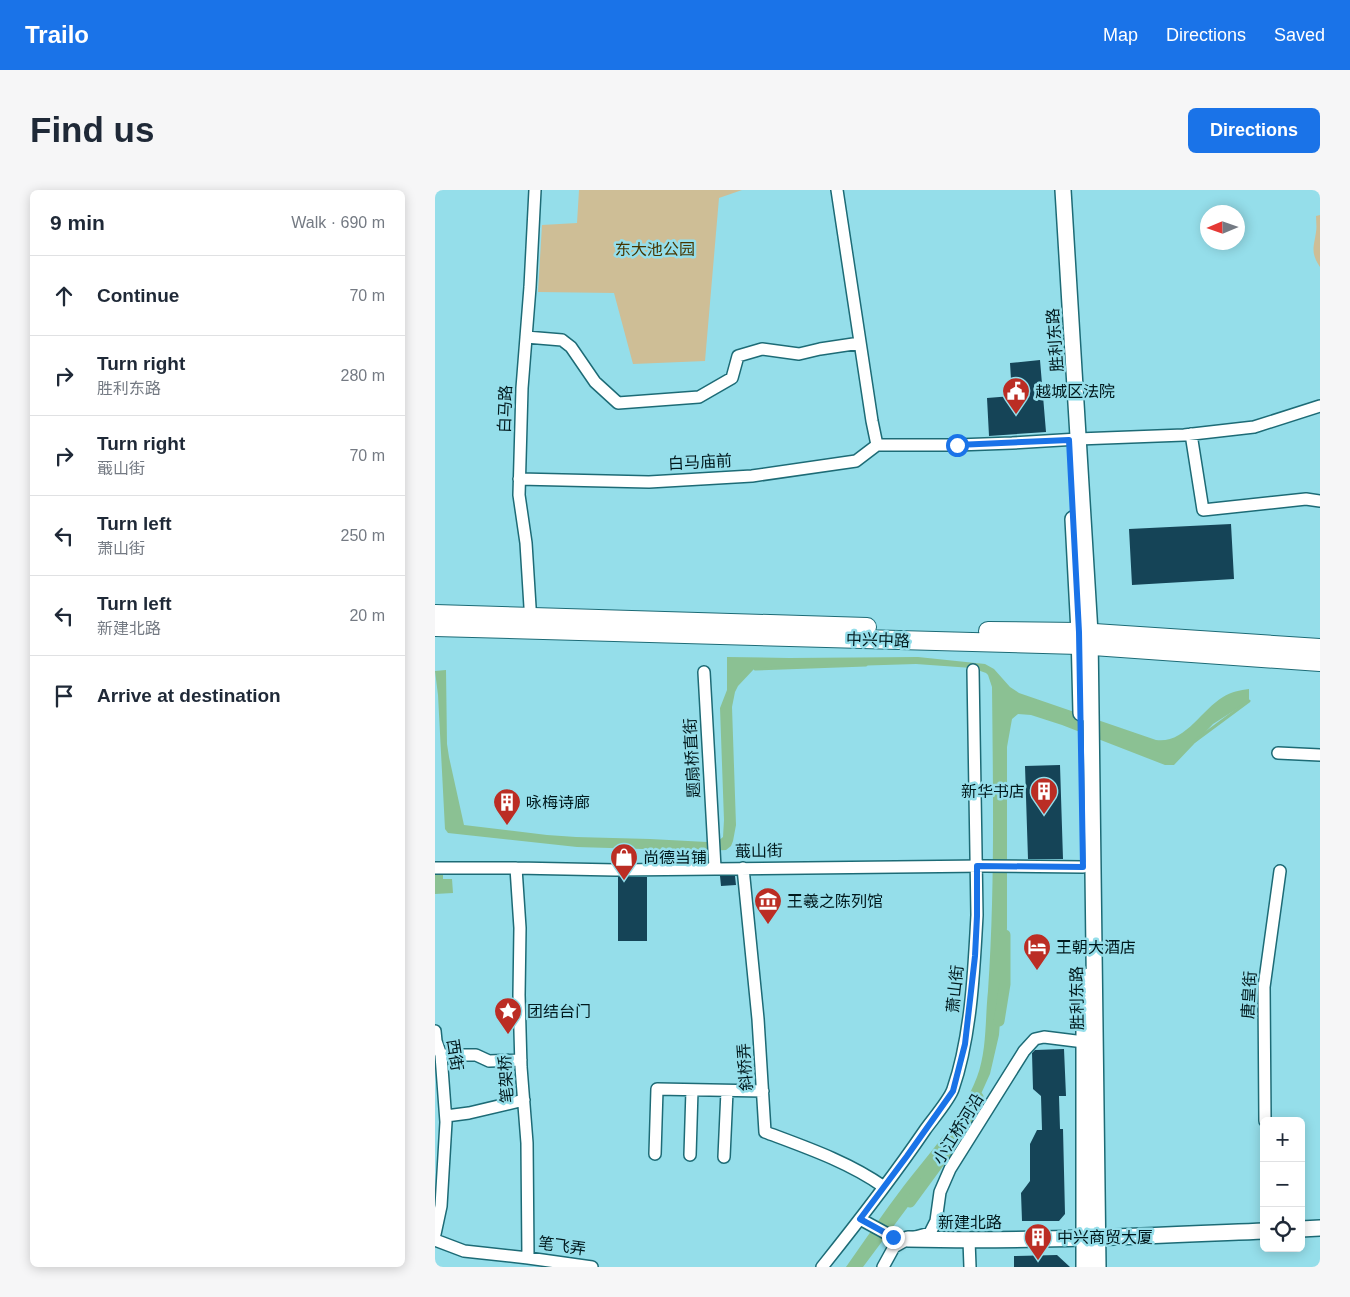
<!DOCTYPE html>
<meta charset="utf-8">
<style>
:root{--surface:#fff;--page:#f6f6f7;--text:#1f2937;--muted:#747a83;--line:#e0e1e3;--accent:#1a73e8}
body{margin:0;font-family:Arial,"Noto Sans SC",sans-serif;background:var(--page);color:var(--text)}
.controls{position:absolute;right:15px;bottom:15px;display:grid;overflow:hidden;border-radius:8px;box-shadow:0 2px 12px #0003}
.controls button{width:45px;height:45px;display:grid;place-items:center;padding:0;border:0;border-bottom:1px solid var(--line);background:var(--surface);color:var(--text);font:25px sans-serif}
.compass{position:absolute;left:765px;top:15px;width:45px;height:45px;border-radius:50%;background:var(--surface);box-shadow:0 2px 12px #0003;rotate:268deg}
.stop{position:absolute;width:15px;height:15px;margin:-11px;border:4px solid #1a73e8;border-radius:50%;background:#fff}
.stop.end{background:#1a73e8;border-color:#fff;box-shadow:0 1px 5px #0008}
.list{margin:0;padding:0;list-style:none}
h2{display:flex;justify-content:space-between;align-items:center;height:65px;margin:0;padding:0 20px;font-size:21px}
h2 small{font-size:16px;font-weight:400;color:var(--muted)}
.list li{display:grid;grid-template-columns:32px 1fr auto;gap:15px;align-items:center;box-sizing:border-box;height:80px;padding:0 20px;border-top:1px solid var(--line)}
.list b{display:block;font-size:19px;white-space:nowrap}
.list p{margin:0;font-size:16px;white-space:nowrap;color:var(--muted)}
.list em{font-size:16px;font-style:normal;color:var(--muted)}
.icon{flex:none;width:28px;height:28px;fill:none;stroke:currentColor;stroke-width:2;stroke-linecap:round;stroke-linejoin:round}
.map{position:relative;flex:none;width:885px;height:1077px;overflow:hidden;border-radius:8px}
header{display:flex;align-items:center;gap:30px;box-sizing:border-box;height:70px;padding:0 25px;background:var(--accent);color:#fff}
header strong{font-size:24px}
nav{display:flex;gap:28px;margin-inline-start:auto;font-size:18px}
.intro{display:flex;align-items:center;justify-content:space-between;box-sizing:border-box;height:120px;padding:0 30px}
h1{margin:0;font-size:35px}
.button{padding:12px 22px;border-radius:8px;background:var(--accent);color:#fff;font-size:18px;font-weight:700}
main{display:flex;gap:30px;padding:0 30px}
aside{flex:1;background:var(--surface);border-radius:8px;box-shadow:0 2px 12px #0003}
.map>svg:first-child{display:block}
.green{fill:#cebe96}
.water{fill:#8bc193}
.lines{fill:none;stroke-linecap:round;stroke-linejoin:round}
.stream{stroke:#8bc193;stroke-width:3}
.canal{stroke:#8bc193;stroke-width:11}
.building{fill:#154457}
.street-casing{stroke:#1d6b76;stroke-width:14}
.secondary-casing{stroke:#1d6b76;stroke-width:18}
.primary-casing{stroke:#1d6b76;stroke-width:20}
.street{stroke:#fff;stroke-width:11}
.secondary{stroke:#fff;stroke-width:15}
.primary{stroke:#fff;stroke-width:18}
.route{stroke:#1a73e8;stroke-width:6}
.labels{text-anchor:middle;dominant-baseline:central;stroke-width:5;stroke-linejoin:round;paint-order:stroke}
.park-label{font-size:16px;fill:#473600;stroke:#95deea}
.street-label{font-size:16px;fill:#00191d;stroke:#95deea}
.poi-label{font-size:16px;fill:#00191d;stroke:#95deea;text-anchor:start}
</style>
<header>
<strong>Trailo</strong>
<nav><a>Map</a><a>Directions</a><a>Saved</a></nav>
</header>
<div class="intro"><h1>Find us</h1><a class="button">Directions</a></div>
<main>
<aside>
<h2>9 min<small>Walk · 690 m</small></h2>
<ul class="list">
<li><svg class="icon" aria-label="ahead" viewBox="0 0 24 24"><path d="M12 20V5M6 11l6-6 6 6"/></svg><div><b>Continue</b></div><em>70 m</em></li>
<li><svg class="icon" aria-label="right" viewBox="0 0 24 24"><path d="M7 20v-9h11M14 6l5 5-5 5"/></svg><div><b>Turn right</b><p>胜利东路</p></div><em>280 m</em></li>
<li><svg class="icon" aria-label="right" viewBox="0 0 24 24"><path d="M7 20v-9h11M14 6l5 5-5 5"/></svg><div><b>Turn right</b><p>蕺山街</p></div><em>70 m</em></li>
<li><svg class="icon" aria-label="left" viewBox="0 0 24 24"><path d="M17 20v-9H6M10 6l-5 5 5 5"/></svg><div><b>Turn left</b><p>萧山街</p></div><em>250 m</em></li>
<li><svg class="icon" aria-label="left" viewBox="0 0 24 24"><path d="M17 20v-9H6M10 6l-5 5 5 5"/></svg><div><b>Turn left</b><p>新建北路</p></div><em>20 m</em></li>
<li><svg class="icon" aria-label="arrive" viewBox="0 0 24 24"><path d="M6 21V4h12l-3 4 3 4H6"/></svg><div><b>Arrive at destination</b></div></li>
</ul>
</aside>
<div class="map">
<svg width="885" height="1077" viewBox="0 0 885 1077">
<rect width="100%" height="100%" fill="#95deea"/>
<path class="green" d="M144,0H307L284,8L270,171L198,174L179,103L103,102L107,35L142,33Z
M885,25V77C875,62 879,57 881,42C882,37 881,31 881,26Z"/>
<path class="water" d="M292,467L354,468L483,467L550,474L559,479L575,497L584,503L721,550C750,554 766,520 788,507C796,502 805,500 814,499V511L778,534L739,575H730L627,535L596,525L583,524L577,529L572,557V738L564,845L555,884L541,915L475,1014L428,1077H411C430,1050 448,1023 468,997C495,962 526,929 542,887C552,861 550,829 553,801C560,700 558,598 557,497L553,485L551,483L537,478L481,474L319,479L303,496L300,502L297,517L301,635L298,651L296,656L291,660L273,661L142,657L13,643L10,639L3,505L0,481L11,480L12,554L14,567L29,635L112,645L141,647L215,649L272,652L283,651L288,647L289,630L285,518L292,500Z
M0,683H8V689H17L18,703L0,704Z"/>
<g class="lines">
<path class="stream" d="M320,479L431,475
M760,551L814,511"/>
<path class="canal" d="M564,831L570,794V745
M475,1012L530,937L543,907"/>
</g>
<path class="building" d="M605,170L611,242L554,246L552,208L577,206L575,173Z
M796,334L799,389L697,395L694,339Z
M625,575L628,669H593L590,576Z
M285,686H300L301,695L286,696Z
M183,687H212V751H183Z
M629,859L631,906H624L625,939H628L630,1024L624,1031H587L586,1003L595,991V954L602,940H607L606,906L598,899L597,863L600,860Z
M622,1065L635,1077H579V1066Z"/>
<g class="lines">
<g class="street-casing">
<path id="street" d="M402,0L437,231L442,255H522L577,253L643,249L749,245L819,237L885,216
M91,147L127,150L136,157L160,192L183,213L264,207L297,188L303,166L327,159L364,164L385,159L425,153
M756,244L768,320L871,309L885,311
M84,289L214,292L317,286L421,271L442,255
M96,433L91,353L84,305L87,198L95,97L100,0
M269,482L280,678
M843,563L885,565
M0,678H81L181,680L549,676L648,677
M81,678L85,738L84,805L86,877L92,953L93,1068
M308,678L323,829L330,942C370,957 414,972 449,997
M0,841L1,851L6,865L11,932L6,1016L0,1044
M6,865H41L54,871L86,870
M11,926L34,923L89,910
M830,931L829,797L845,681
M220,964L222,899L328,901
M255,965L257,900
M289,967L292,901
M425,1029L458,1047L473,1049
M0,1050L29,1061L93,1068L157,1077
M534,1050L535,1077
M387,1077C423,1032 458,987 490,940C497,930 515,909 518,899C536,847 539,781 542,725L538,480
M448,1077L459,1057L473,1049L495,1043L501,1031L505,1002L515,979L589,861L600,849L609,847L649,852"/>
</g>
<g class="secondary-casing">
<path id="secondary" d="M628,0L655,443L663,1077
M638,329L644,442L646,523
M649,786V1077
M866,1039L885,1038
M473,1049C592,1052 710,1046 829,1041"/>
</g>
<g class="primary-casing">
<path id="primary" d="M0,424L432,437
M0,437L644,455L885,472
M553,441L644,442L885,458"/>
</g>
<use href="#street" class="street"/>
<use href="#secondary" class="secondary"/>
<use href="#primary" class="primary"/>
</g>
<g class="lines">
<path class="route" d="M458,1047L425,1029L472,966L518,901L530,854L540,766L542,726V676L648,677L644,442L634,250L522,255"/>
</g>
<defs>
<g id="civic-pin" transform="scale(1.4375)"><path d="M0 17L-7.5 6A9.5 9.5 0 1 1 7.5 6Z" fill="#bb2d24" stroke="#95deea"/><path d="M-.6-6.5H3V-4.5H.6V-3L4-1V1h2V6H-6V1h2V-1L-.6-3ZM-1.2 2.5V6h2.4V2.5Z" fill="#fff"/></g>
<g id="building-pin" transform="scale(1.4375)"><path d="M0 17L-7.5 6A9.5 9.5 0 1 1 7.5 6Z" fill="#bb2d24" stroke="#95deea"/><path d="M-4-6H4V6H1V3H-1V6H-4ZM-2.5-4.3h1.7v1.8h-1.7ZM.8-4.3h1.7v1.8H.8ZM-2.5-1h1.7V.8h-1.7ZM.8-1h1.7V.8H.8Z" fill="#fff"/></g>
<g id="shop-pin" transform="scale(1.4375)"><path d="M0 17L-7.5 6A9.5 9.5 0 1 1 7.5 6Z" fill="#bb2d24" stroke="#95deea"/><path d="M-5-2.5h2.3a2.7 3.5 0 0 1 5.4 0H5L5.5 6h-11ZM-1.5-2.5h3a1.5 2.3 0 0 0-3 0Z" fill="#fff"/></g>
<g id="museum-pin" transform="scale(1.4375)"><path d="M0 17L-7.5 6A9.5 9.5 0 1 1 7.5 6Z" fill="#bb2d24" stroke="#95deea"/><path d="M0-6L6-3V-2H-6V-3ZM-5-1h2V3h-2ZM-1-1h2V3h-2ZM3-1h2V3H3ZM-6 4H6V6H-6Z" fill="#fff"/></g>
<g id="hotel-pin" transform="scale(1.4375)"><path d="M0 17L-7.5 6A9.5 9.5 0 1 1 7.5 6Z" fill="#bb2d24" stroke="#95deea"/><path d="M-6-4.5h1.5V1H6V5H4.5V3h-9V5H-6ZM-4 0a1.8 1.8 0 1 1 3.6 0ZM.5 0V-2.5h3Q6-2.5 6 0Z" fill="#fff"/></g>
<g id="sight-pin" transform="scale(1.4375)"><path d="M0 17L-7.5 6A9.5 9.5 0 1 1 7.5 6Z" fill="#bb2d24" stroke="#95deea"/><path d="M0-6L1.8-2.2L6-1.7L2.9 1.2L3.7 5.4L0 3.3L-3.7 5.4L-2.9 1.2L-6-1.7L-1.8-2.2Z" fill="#fff"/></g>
</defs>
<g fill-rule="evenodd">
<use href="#civic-pin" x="581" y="201"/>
<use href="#building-pin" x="609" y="601"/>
<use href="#building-pin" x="72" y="612"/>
<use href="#shop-pin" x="189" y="667"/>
<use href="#museum-pin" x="333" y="711"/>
<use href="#hotel-pin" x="602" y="757"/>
<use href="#sight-pin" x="73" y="821"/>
<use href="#building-pin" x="603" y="1047"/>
</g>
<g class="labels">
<g class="park-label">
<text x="220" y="59">东大池公园</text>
</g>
<g class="street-label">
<text transform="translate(620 150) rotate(-94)">胜利东路</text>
<text transform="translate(70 219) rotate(-88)">白马路</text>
<text transform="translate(265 272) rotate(-3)">白马庙前</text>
<text transform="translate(443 450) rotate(2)">中兴中路</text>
<text transform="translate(257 568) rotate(-93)">题扇桥直街</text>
<text transform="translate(324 661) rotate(-1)">蕺山街</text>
<text transform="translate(520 799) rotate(-84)">萧山街</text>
<text transform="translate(814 805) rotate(-87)">唐皇街</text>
<text transform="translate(642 808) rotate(-91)">胜利东路</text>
<text transform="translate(20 865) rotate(81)">西街</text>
<text transform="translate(310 877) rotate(-94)">斜桥弄</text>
<text transform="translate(71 889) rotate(-93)">笔架桥</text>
<text transform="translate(523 939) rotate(-58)">小江桥河沿</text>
<text x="535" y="1032">新建北路</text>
<text transform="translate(127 1056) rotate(8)">笔飞弄</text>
</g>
<g class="poi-label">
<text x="600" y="201">越城区法院</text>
<text x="590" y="601" text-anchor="end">新华书店</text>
<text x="91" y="612">咏梅诗廊</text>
<text x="208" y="667">尚德当铺</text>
<text x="352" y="711">王羲之陈列馆</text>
<text x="621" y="757">王朝大酒店</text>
<text x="92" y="821">团结台门</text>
<text x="622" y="1047">中兴商贸大厦</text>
</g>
</g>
</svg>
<div class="controls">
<button>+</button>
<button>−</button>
<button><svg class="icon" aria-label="locate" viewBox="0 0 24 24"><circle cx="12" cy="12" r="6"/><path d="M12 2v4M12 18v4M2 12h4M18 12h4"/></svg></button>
</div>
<svg class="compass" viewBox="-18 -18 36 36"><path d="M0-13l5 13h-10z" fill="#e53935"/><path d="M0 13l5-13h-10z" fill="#747a83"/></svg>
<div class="stop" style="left:522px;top:255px"></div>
<div class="stop end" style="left:458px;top:1047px"></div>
</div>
</main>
